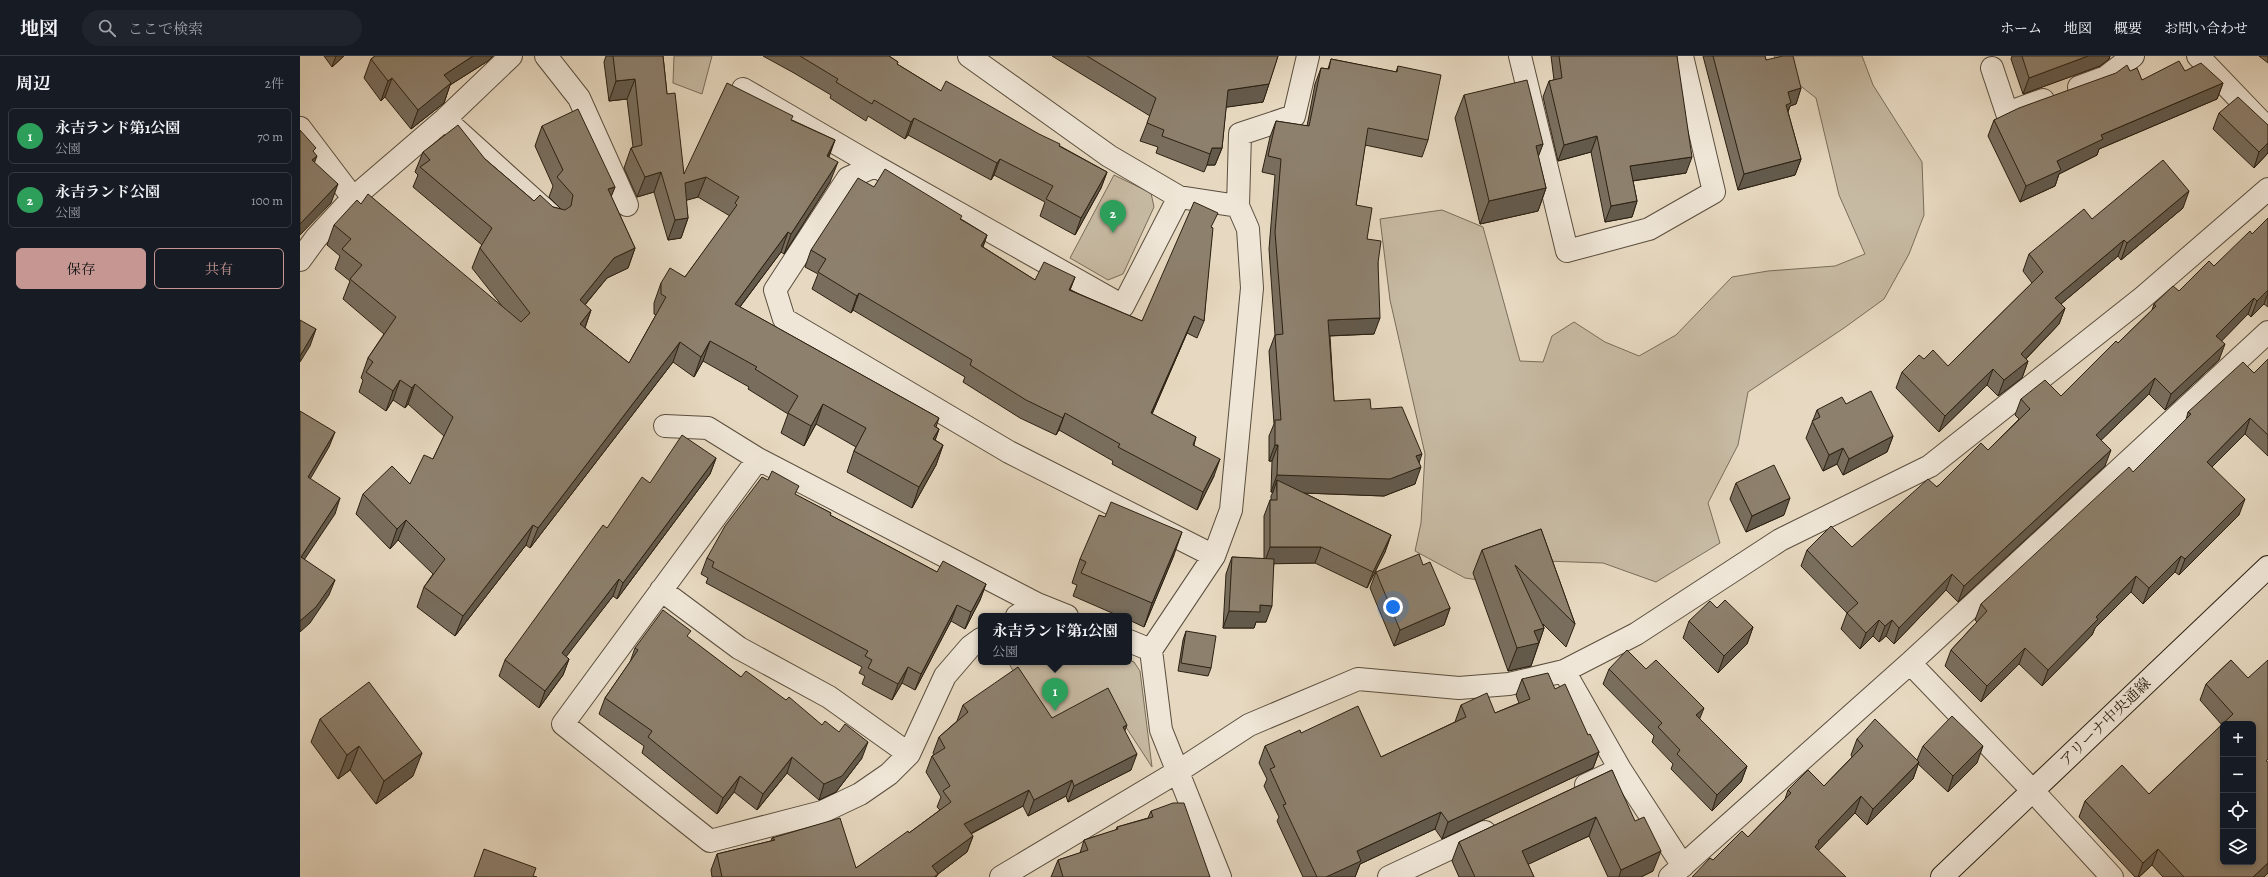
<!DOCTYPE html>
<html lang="ja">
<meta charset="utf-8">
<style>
:root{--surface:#171b24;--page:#20242c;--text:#f1f3f6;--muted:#9ea1a6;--line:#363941;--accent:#c59692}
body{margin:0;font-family:Alegreya,"Noto Serif JP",serif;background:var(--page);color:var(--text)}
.controls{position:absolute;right:12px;bottom:12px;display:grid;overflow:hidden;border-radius:6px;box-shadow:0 2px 6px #0003}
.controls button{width:36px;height:36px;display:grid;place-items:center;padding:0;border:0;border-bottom:1px solid var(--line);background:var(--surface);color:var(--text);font:20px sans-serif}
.you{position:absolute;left:1093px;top:551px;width:14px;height:14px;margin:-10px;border:3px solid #fff;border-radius:50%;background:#1a73e8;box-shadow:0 0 0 6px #1a73e833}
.badge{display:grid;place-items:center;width:26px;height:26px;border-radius:50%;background:var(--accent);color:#fff;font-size:13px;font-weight:700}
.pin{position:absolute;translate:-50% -33px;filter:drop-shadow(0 1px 2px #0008)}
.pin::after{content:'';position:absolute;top:21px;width:14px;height:12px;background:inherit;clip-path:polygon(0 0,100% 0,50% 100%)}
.popup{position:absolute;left:678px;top:557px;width:154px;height:52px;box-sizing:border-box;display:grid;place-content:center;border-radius:6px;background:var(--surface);filter:drop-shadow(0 1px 3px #0005);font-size:13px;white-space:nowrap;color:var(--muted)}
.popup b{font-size:15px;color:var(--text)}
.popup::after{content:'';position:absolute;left:50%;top:100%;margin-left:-8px;border:8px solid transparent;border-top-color:var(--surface)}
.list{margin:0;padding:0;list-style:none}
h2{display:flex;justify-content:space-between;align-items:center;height:52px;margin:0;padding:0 16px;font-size:17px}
h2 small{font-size:13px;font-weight:400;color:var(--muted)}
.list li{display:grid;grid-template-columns:26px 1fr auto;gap:12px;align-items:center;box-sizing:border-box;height:56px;margin:0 8px 8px;padding:0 8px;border:1px solid var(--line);border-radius:6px}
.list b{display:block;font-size:15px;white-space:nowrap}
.list p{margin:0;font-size:13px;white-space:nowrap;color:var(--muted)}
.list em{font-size:13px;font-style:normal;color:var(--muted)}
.actions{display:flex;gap:8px;padding:12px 16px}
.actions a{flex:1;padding:9px 0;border:1px solid var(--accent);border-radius:6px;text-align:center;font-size:14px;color:var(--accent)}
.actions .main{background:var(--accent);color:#111}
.icon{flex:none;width:22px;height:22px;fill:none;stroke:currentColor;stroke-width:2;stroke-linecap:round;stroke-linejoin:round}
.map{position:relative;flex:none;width:1968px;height:821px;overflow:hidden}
header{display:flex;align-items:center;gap:24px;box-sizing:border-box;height:56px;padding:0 20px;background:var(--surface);border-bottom:1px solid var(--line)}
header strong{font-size:19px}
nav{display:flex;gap:22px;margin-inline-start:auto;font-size:14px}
.search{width:280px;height:36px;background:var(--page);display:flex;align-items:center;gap:10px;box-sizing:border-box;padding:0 14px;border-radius:22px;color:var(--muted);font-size:15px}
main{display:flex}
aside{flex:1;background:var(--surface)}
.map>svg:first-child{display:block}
.green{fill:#c7baa3;stroke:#796d5a}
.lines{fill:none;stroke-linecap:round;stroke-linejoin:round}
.street-casing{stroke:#5a4e3d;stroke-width:24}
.secondary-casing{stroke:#2b2011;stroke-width:24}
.street{stroke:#efe6d7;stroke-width:22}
.secondary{stroke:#efe6d7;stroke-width:22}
.wall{fill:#796e5e;stroke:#2b2011}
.shaded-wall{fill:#635a4c;stroke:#2b2011}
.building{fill:#8d806d;stroke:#2b2011;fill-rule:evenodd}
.labels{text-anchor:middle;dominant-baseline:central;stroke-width:3.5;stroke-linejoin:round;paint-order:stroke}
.street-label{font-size:15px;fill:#2b2011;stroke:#efe6d7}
</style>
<header>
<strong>地図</strong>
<div class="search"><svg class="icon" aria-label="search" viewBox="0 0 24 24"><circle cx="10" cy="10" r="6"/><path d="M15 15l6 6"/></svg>ここで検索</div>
<nav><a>ホーム</a><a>地図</a><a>概要</a><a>お問い合わせ</a></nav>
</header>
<main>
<aside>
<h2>周辺<small>2件</small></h2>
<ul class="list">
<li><span class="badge" style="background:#2e9e5b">1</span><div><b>永吉ランド第1公園</b><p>公園</p></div><em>70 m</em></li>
<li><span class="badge" style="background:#2e9e5b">2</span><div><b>永吉ランド公園</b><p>公園</p></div><em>100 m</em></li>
</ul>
<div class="actions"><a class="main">保存</a><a>共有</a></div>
</aside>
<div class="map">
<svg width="1968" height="821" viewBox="0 0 1968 821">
<rect width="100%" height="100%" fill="#e7d9c1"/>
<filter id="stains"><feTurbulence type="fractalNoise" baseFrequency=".005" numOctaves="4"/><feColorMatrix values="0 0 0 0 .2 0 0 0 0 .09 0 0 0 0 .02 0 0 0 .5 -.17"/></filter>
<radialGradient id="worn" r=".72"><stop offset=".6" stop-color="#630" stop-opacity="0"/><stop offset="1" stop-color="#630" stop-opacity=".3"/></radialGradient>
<path class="green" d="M374,0H412L402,38L373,27Z
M1474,0H1562L1573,29L1622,106L1624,159L1609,198L1584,243L1544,272L1448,336L1438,389L1408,447L1420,487L1356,526L1303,507L1244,505L1193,526L1165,522L1115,495L1121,467L1125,398L1090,244L1080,163L1142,154L1183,171L1220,305L1243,306L1252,280L1274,266L1305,286L1339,300L1376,279L1432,221L1468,215L1535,210L1565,198L1539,139L1516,42L1484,17Z
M814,119L851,137L854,151L823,218L808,224L770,202Z
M829,604L834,606L840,615L852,711L805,639L745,671L708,606H829Z"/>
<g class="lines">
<g class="street-casing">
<path id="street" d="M246,0L279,42L327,149
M669,0L809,100L879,141L938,150
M1220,0L1267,195L1349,173L1414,136L1382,0
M1898,0L1968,73
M1692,12L1707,57L1743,44
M1779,31L1806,21L1833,0
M443,33L575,110
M151,69L254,162
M0,72L53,142
M879,141L823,250L575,110L548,122L475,234L484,263L709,396L914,500
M0,204L16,182L53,142L145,63L211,0
M365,370L408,372L458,403L737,548L767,560
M458,403L263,668L410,785L522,756L560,738L589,718L609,698L645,620L670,591L681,583
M361,534L439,592L529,641L609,698
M717,560L737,548
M829,585L851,594
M1610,607L1733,735L1812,821
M1264,615L1320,713L1383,810
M1286,729L1320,713
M701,821L877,716L949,669L1058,623L1159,632L1209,628L1264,615L1336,578L1480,484L1630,410L1841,243L1968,133
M920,821L861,674L851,594L914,500L931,454L952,232L948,173L938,150L940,78L994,60L1008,0
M1089,821L1185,776
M1370,821L1610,607L1968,276"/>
</g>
<g class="secondary-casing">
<path id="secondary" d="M1642,821L1968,511"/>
</g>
<use href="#street" class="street"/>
<use href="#secondary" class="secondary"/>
</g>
<path class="wall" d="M24,0H44L32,11Z
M75,0H193L188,5L150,29L144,47L111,73L85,41L81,45L64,22L71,3Z
M306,0H363L367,38L384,118L492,64L535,84L529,101L530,126L484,198L481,196L440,251L639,362L636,371L639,373L635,384L643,389L636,409L612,452L547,416L554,395L556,391L516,368L504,390L481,377L488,358L448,333L449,331L403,305L394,321L373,306L230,492L226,489L155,580L117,551L124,531L133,518L98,484L90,493L56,458L63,438L110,428L133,403L144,380L108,348L105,352L93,344L86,355L59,336L63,324L61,322L68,302L84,278L43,243L50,225L35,213L40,200L27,189L34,169L61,148L202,250L172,212L180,192L182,189L113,131L118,119L115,116L123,96L185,103L234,145L253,151L261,153L249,141L253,130L235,90L242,70L315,131L311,140L335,192L328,212L307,222L285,249L291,254L285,272L329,307L356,259L354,258V247L361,227L385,221L430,160L398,141L386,144L388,162L381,182L368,184L354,136L337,141L324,112L331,92L333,91L327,43L309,45L304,6Z
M463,0H589L598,6L597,8L641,35L760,90L807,116L801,132L775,179L740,160L745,146L694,119L691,124L608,79L605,83L568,60L566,65L530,42L531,39L494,17Z
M752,0H978L963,46L926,51L922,92L915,109H907L904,116L856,97L858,91L840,85L850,60Z
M1251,0H1377L1386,117L1333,125L1337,145L1332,161L1305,166L1291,96L1258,105L1243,41L1249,25L1254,24Z
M1403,0H1465L1466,4L1501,32L1496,48L1490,50L1488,56L1501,103L1495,119L1438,134Z
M1712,0H1810L1809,3L1800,10L1723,38L1711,3Z
M1959,0H1968V7Z
M1031,3L1096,16L1098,10L1128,84L1122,101L1065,89L1056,149L1067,183L1078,207L1074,278L1030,280L1034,345L1071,353L1119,407L1115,428L1084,440L1004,437L1091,479L1085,496L1067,532L1015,507H974L966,566H956L954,572H923L926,518L932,501L964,503V460L970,444H971V440L973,436H971L972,405H969V380L974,368L969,295L975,279L969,193L975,119L962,116L970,81L976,65L1007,70L1015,28L1021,12L1028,13Z
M1885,15L1923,27L1917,43L1799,93L1797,99L1759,118L1755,130L1720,146L1688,80L1694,64L1842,24Z
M1164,39L1243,88L1238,100L1246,132L1238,155L1180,168L1155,62Z
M1919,57L1968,97L1954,112L1913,73Z
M574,131L661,163L687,179L683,191L735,224L775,221L770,234L842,265L912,171L904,265L897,282L887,277L852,358L896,381L894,389L914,420L897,454L812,408L813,405L759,374L756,379L720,362L663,326L665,321L553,254L551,257L512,233L518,218L505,211L511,194Z
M1883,152L1821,204L1818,200L1761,248L1765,252L1759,268L1726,303L1728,305L1722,322L1698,340L1687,329L1639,376L1596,332L1602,316L1624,303L1648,310L1732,227L1723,215L1729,198L1792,163Z
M1968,162V251L1964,248L1951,261L1948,258L1921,285L1919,304L1865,354L1849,338L1801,384L1805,410L1658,546L1646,534L1594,588L1586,580L1579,586L1573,580L1560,593L1541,573L1547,557L1501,510L1507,494L1552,491L1688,394L1719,363L1715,359L1721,343L1761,340L1818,287L1852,254L1854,248L1879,235L1914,210L1952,178Z
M1968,303V400L1945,378L1912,411L1939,459L1879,519L1875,516L1843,548L1831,536L1795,572L1792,579L1742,630L1719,608L1681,646L1645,610L1651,594L1677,566L1675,564L1681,548L1833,416L1886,364L1888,356L1954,317Z
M1546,348L1593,380L1587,396L1543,419L1537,408L1523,415L1506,382L1517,354Z
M416,402L410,418L317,543L313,540L266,600L269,603L263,619L239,652L199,620L205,604L307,472L350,427Z
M1436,427L1484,459L1446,476L1430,443Z
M496,439L531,457L530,459L637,516L686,528L680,544L665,573L651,565L615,634L602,627L592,644L562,628L565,620L559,617L562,611L406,527L408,522L401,518L407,502Z
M1241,473L1275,568L1266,591L1243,568L1244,572L1231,610L1208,615L1173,517L1182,494Z
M874,499L844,571L829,564V560H819L773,540L777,529L772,527L780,503Z
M1123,509L1150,552L1144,569L1094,590L1070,532L1076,516Z
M1417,552L1453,571L1447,588L1418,617L1383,582L1389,565Z
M886,575L911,612L908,620L878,615L883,584Z
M388,582L441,621L562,702L536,736L519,744L487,717L457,754L434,736L417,758L342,697L344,690L299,658L305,642L330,606L335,592Z
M1931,604L1968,817L1964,821H1863L1852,809L1839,821H1835L1779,761L1785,745L1849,738L1922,669L1900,644L1906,628Z
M1309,613H1346L1400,663L1447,710L1441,726L1412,755L1371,713L1373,708L1352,686L1354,680L1303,628Z
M1222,623L1255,633L1288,679L1299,696L1293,712L1142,783L1135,773L1060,808L1055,821H1003L977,765L979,761L964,730L967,723L959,707L965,690L1001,677L1081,701L1155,666L1161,649L1195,657L1219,647L1216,639Z
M663,649L752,662L825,675L831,714L768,746L766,740L728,760L723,750L671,778L673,780L667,796L638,818L636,821H412L411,814L417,798L471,785L472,782L556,812L609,777L640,754L637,751L641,741L626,716L632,700L634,699L633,697L639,681L657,665Z
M20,663L113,720L76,748L50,714L38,723L11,686Z
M1557,683L1617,704L1623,690L1677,707L1648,736L1618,708L1613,723L1567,769L1555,757L1518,794L1413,804L1448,781L1485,743L1488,734L1524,730L1552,701L1551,699Z
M1312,714L1353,815L1341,821H1308L1289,780L1228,808L1234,821H1159L1152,805L1159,786Z
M851,755L910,821H751L758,804L780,797L784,784L816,774L817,771L848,762Z"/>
<path class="shaded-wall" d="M36,0H44L32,11Z
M173,0H193L188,5L150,29L144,47L111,73L118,54L144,19Z
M1788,0H1810L1809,3L1800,10L1723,38L1729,22Z
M92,22L85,41L81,45L88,25Z
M335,23L327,43L309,45L316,25Z
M1923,27L1917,43L1799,93L1797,99L1759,118L1755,130L1720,146L1726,130L1757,105L1801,79Z
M969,28L963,46L921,52L928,34Z
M1501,32L1496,48L1490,50L1485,63L1480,65L1488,36Z
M614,62L608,79L605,83L611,66Z
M1297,80L1291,96L1258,105L1264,89Z
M535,84L527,104V100Z
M1968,87V97L1954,112L1959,96Z
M1243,88L1234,112L1236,90Z
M912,92H922L915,109H907L910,98Z
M17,100L10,118L12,104Z
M1392,101L1386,117L1324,126L1330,110Z
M700,103L694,119L691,124L697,107Z
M1501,103L1495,119L1438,134L1444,118Z
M538,106L530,126L484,198L491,178Z
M361,116L354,136L337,141L345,121Z
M807,116L801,132L775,179L781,162Z
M406,121L398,141L377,147L385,127Z
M38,128L31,147L0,179V168Z
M315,131L307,151L308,133Z
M1246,132L1238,155L1180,168L1189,145Z
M1889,135L1883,152L1821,204L1827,187Z
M1337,145L1332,161L1305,166L1311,150Z
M388,162L381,182L368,184L375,164Z
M488,176L481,196L427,268L435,248Z
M687,179L681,196V190Z
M1824,184L1818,200L1749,258L1755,242Z
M335,192L328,212L307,222L272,264L280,244L314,202Z
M775,221L768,239L769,234Z
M1968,234V237L1964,248L1951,261L1957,245Z
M559,237L553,254L551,257L557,240Z
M1954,242L1948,258L1911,296L1916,280Z
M1765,252L1759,268L1715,314L1721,298Z
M291,254L284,274L280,268Z
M894,260L887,277L845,374L851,357Z
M1080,262L1074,278L1023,280L1028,264Z
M16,273L10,290L0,306V300Z
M410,285L403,305L394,321L401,301Z
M380,286L373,306L230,492L238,472Z
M1925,288L1919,304L1865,354L1871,338Z
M1728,305L1722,322L1698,340L1704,324Z
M1693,313L1687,329L1639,376L1645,360Z
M1855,322L1849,338L1790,395L1796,379Z
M100,324L93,344L86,355L93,335Z
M115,328L108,348L105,352L112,332Z
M523,348L516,368L504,390L511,370Z
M765,357L759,374L756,379L763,362Z
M1950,362L1945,378L1901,422L1907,406Z
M639,373L632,393L633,383Z
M35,376L29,391L2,437L8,421Z
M1593,380L1587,396L1543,419L1549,403Z
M643,389L636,409L612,452L619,431Z
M975,389H978L972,405H969Z
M1543,392L1537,408L1523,415L1529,399Z
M1811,394L1805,410L1658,546L1664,530Z
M1122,398L1117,413L1121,411L1115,428L1084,440L977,436V424L973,436H971L977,419L1116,400Z
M416,402L410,418L317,543L323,527Z
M920,403L914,420L897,454L903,436Z
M40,442L35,458L0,510L1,501Z
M1490,442L1484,459L1446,476L1452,460Z
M1945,443L1939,459L1879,519L1885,503Z
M106,464L98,484L90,493L97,473Z
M233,469L226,489L155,580L163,560Z
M882,476L874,499L844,571L852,547Z
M1091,479L1085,496L1067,532L1073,516Z
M970,491H1021L1015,507L964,508Z
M1881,500L1875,516L1843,548L1849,532Z
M1652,518L1646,534L1594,588L1599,572Z
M1836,520L1831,536L1795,572L1792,579L1742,630L1748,614L1796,561Z
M319,523L313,540L256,614L262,597Z
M35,524L29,539L10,567L0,576V565Z
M686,528L680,544L665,573L671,556Z
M657,549L651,565L615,634L621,618Z
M960,549L972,550L966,566H956L954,572H923L929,555Z
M1150,552L1144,569L1094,590L1100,574Z
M1579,564L1573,580L1560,593L1566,577Z
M1592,564L1586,580L1579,586L1585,570Z
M1453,571L1447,588L1418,617L1424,600Z
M1244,572L1231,610L1208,615L1217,592L1234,575Z
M1725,592L1719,608L1681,646L1687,630Z
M269,603L263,619L239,652L245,635Z
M608,611L602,627L592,644L598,628Z
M1404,652L1398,667L1396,659Z
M827,669L821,685L823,671Z
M568,686L562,702L536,736L519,744L524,728Z
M59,690L50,714L38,723L47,699Z
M1683,690L1677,707L1648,736L1653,720Z
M1299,696L1293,712L1142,783L1148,766Z
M122,697L113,720L76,748L84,725Z
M837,698L831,714L768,746L774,730Z
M492,701L487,717L457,754L463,738Z
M1619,706L1613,723L1567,769L1573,753Z
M1447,710L1441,726L1412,755L1417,739Z
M440,720L434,736L417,758L423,742Z
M772,724L766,740L728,760L734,744Z
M729,734L723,750L658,784L664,768Z
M1561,740L1555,757L1515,798V791L1518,785Z
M1141,756L1135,773L1060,808L1055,821H1026L1057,795Z
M1296,761L1289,780L1214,815L1222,795Z
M673,780L667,796L638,818L636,821H628L632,810Z
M1858,793L1852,809L1839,821H1838L1843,807Z
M1361,795L1353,815L1341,821H1319L1321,814Z
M1968,807V817L1964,821H1953Z"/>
<path class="building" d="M75,0H173L144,19L151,27L118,54L92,22L88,25L71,3Z
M313,0H363L367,38L375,37L384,118L427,27L493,60L491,64L535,84L527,100L538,106L491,178L488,176L435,248L639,362L634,370L639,373L633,383L643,389L619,431L554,395L566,372L523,348L511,370L488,357L498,340L455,313L457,311L410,285L401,301L380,286L238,472L233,469L163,560L124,531L145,503L106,464L97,473L63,438L92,410L110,428L124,399L133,403L153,361L115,328L112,332L100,324L93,335L66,316L73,306L68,302L96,261L50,223L62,209L42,193L51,183L34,169L57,144L61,148L68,138L221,266L230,257L180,192L192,172L120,111L130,104L123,96L158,69L185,103L234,145L240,139L253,151L265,154L271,150L273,139L257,121L263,114L242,70L278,53L315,131L308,133L335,192L314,202L280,244L291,254L280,268L329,307L366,241L361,238V227L370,212L385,221L437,149L435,147L439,141L406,121L385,127L388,162L375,164L361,116L345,121L331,92L342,89L335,23L316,25Z
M500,0H589L598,6L597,8L641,35L646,25L739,78L760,88L759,90L807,116L781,162L746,143L753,130L700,103L697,107L614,62L611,66L574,44L572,48L536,26L538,23Z
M787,0H978L969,28L928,34L922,92H912L910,98L862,80L864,74L847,67L856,42Z
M1259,0H1377L1392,101L1330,110L1337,145L1311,150L1297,80L1264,89L1249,25L1262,22Z
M1413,0H1465L1466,4L1483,0H1493L1501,32L1488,36L1491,47L1486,49L1501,103L1444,118Z
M1722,0H1788L1729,22Z
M1031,3L1097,16L1098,10L1141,19L1128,84L1068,72L1056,149L1072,152L1067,183L1081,185L1078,207L1080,262L1028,264L1034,345L1070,343L1071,353L1102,351L1122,398L1116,400L1121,411L1090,423L977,419L978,389H975V364H981L975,279L983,278L975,176L981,103L968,100L976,65L1009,70L1021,12L1029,13Z
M1879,5L1885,15L1901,7L1923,27L1801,79L1803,83L1757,105L1761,114L1726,130L1694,64L1719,52L1816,17L1827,9L1830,15L1837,12L1842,24Z
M1227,24L1243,88L1236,90L1246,132L1189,145L1164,39Z
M1938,41L1968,69V87L1959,96L1919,57Z
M0,74L16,92L13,95L17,100L12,104L38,128L0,168Z
M1863,104L1889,135L1827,187L1824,184L1755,242L1765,252L1721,298L1728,305L1704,324L1693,313L1645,360L1602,316L1619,299L1624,303L1633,294L1648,310L1743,216L1729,198L1784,153L1792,163Z
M585,113L662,160L660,163L687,179L681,190L735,224L744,206L775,221L769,234L842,265L894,146L918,157L911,171L913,172L904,265L894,260L851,357L896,381L893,389L920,403L903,436L818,391L820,388L765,357L763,362L726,344L670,309L672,304L559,237L557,240L518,216L526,203L511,194L558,122L574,131Z
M1968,162V234L1957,245L1954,242L1916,280L1925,288L1871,338L1855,322L1796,379L1811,394L1664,530L1652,518L1599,572L1592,564L1585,570L1579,564L1566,577L1547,557L1558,547L1507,494L1531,470L1552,491L1628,423L1637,431L1681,387L1688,394L1730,353L1721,343L1745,324L1761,340L1816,285L1818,287L1856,250L1854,248L1873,230L1879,235L1909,205L1914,210L1950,175L1952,178Z
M0,264L16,273L0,300Z
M1968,303V379L1950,362L1907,406L1945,443L1885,503L1881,500L1849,532L1836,520L1796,561L1798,563L1748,614L1725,592L1687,630L1651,594L1687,555L1681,548L1829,411L1833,416L1891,358L1888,356L1943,306L1954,317Z
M1571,335L1593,380L1549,403L1543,392L1529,399L1512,365L1520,361L1517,354L1542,341L1546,348Z
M0,355L35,376L8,421L40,442L1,501L35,524L16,551L0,565Z
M382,379L416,402L323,527L319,523L262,597L269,603L245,635L205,604L303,469L307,472L342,421L350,427Z
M1474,409L1490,442L1452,460L1436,427Z
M472,415L499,430L495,438L531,457L530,459L637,516L643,505L686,528L671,556L657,549L621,618L608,611L598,628L568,612L572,604L565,600L568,595L412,511L414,506L407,502L425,470L462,421L468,424Z
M977,424L1091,479L1073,516L1021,491H970V444H977Z
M811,446L882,476L852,547L781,517L786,506L780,503L799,459L805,461Z
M1241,473L1275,568L1215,509L1244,572L1234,575L1239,587L1217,592L1182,494Z
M1119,498L1123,509L1130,506L1150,552L1100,574L1076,516Z
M932,501L974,503L972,550L960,549V556L929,555Z
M1425,544L1453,571L1424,600L1389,565L1410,545L1417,552Z
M363,554L391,575L387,580L441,621L446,615L486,644L489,641L522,669L525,665L539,676L545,668L568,686L542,720L524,728L492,701L463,738L440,720L423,742L348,681L352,675L305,642L338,594L335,592Z
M886,575L916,580L911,612L881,607Z
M1327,594L1346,613L1356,604L1404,652L1396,659L1447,710L1417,739L1377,698L1380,694L1358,671L1362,667L1309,613Z
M1931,604L1948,622L1968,604V703L1966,705L1968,706V807L1953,821H1884L1858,793L1843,807L1785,745L1822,709L1849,738L1933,658L1906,628ZM1923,668H1953V806H1923Z
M718,611L752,662L808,632L827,669L823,671L837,698L774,730L772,724L734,744L729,734L664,768L673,780L632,810L638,818L634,821H422L417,798L475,784L472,782L540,762L556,812L608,775L609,777L651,746L643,735L650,730L632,700L645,692L639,681L668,656L663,649Z
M1248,617L1255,633L1265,628L1288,679L1290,678L1299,696L1148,766L1141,756L1057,795L1061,805L1026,821H1017L983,749L986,748L970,713L975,711L965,690L1000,674L1001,677L1058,650L1081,701L1166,661L1161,649L1187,637L1195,657L1230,643L1222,623Z
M69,626L122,697L84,725L59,690L47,699L20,663Z
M1652,660L1683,690L1653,720L1623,690Z
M1575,663L1619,706L1573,753L1561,740L1518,785L1519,786L1515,791L1546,821H1392L1410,802L1413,804L1442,775L1448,781L1491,737L1488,734L1508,714L1524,730L1563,690L1557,683Z
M1312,714L1335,765L1344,761L1361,795L1321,814L1296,761L1222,795L1234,821H1175L1159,786Z
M873,747H884L910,821H763L758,804L788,794L784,784L818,773L817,771L853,761L851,755Z
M184,793L236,812L233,820L237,821H174Z"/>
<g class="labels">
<g class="street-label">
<text transform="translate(1805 666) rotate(-44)">アリーナ中央通線</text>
</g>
</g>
<rect width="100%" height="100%" filter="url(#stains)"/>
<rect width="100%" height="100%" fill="url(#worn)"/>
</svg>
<div class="controls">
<button>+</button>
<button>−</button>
<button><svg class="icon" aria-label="locate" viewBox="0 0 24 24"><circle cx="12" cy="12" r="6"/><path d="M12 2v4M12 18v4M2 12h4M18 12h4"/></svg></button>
<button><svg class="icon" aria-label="layers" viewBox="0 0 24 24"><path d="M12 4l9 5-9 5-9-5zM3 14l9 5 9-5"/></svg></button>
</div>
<div class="you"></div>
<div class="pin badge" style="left:755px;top:655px;background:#2e9e5b">1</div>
<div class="popup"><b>永吉ランド第1公園</b>公園</div>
<div class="pin badge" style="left:813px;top:177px;background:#2e9e5b">2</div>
</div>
</main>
